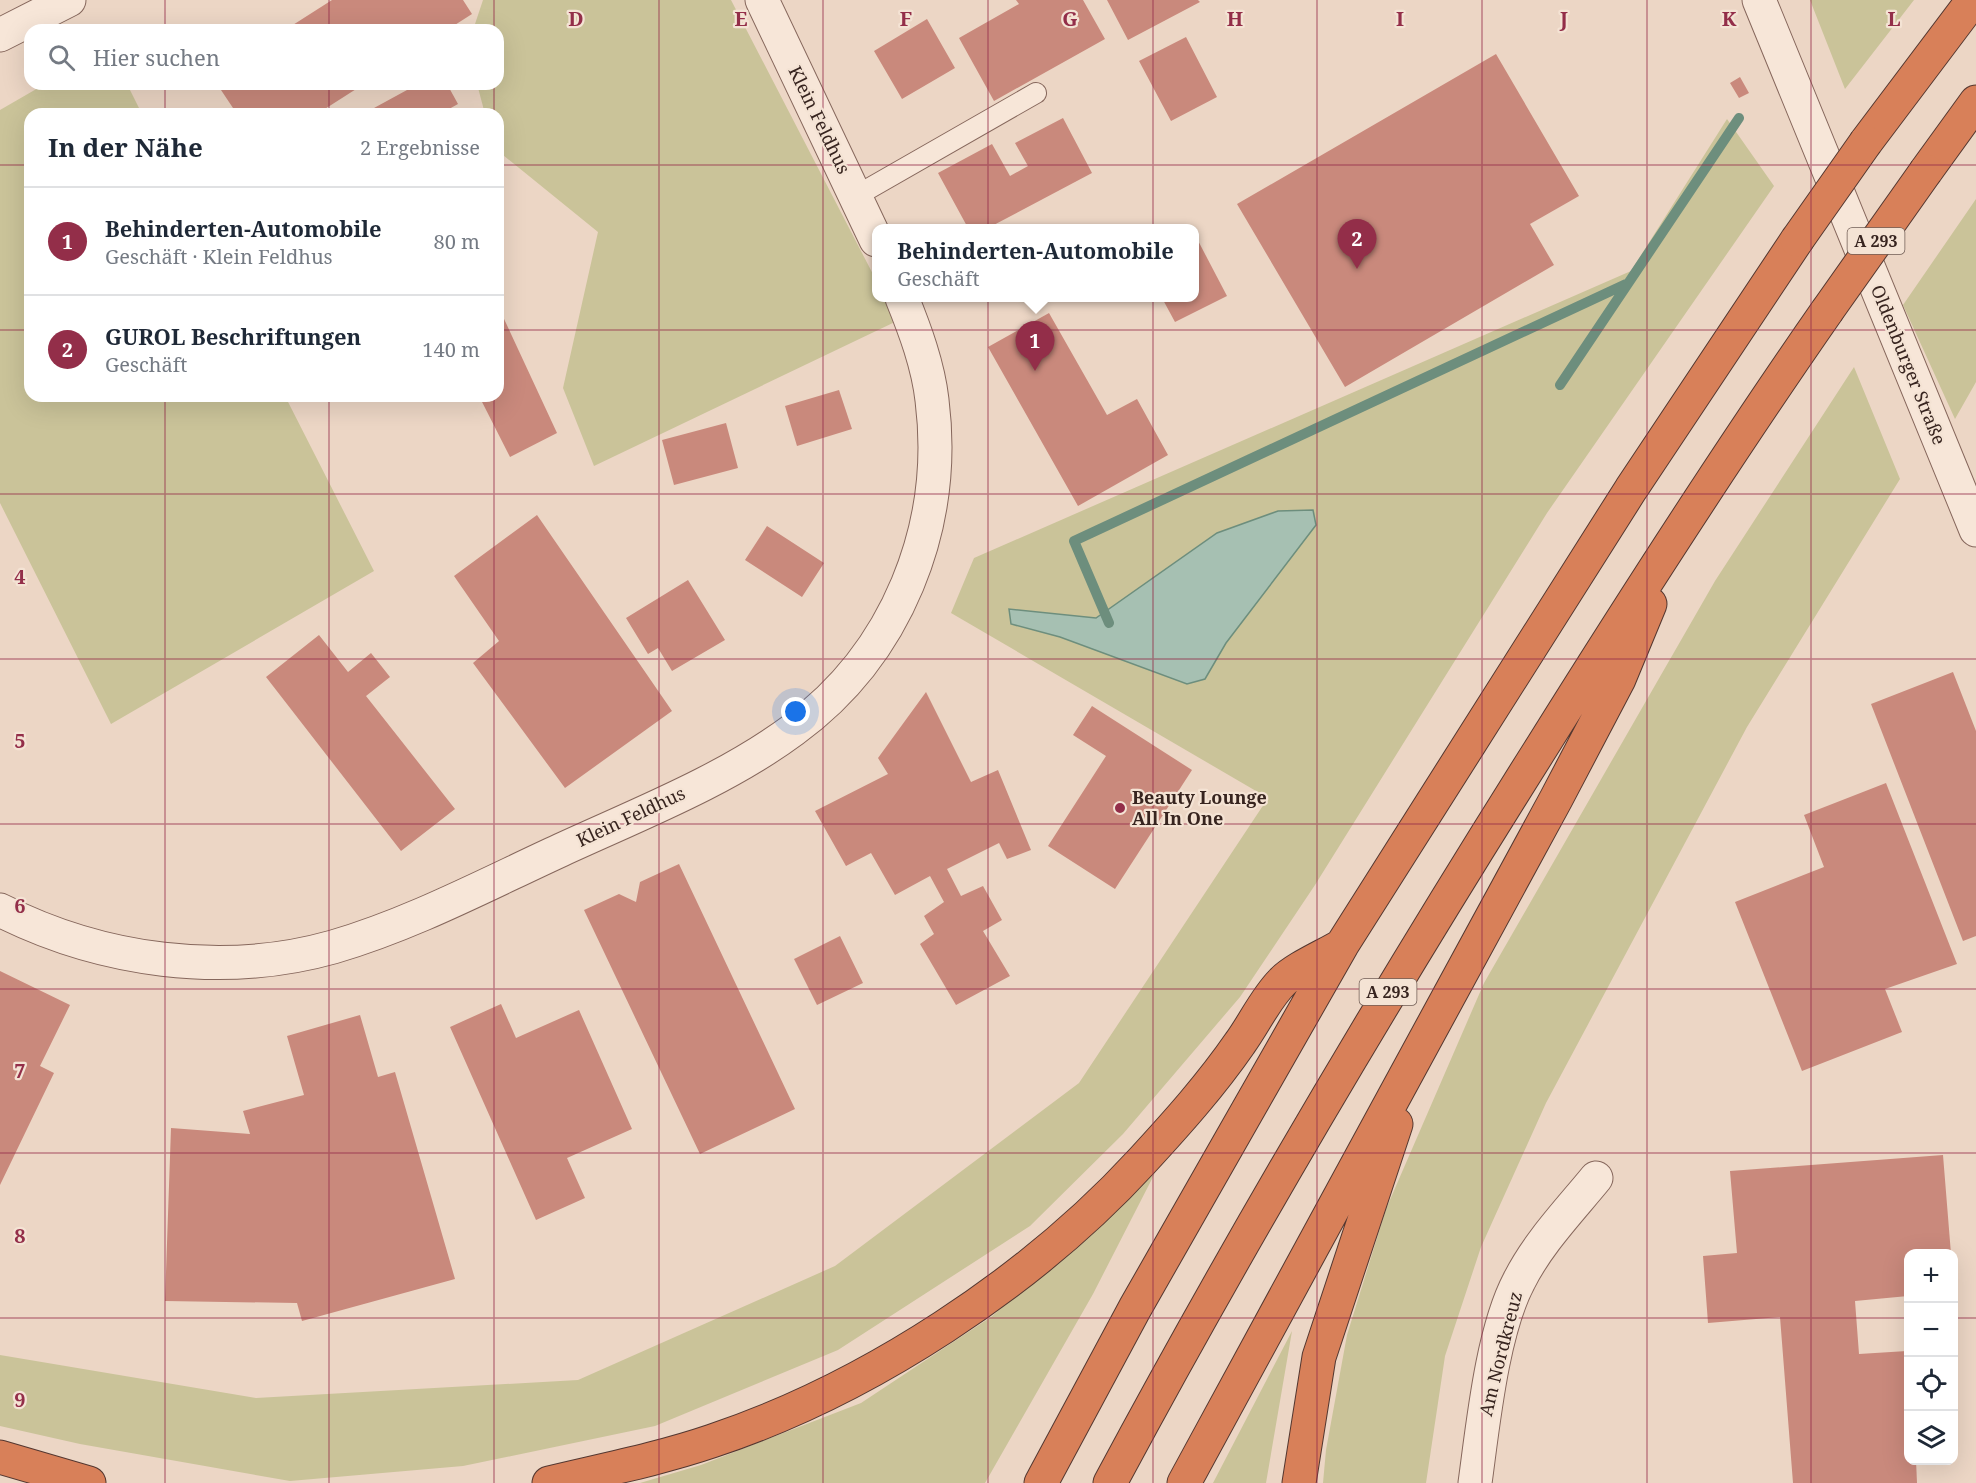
<!DOCTYPE html>
<html lang="de">
<meta charset="utf-8">
<style>
body{margin:0;font-family:"Noto Serif",serif;background:#f2f2f3;color:#1f2937}
.controls{position:absolute;right:18px;bottom:18px;display:grid;overflow:hidden;border-radius:12px;box-shadow:0 6px 24px #0002}
.controls button{width:54px;height:54px;display:grid;place-items:center;padding:0;border:0;border-bottom:2px solid #e0e1e3;background:#fff;color:#1f2937;font:30px sans-serif}
.you{position:absolute;left:796px;top:712px;width:21px;height:21px;margin:-15px;border:4px solid #fff;border-radius:50%;background:#1a73e8;box-shadow:0 0 0 9px #1a73e833}
.badge{display:grid;place-items:center;width:39px;height:39px;border-radius:50%;background:#932e49;color:#fff;font-size:20px;font-weight:700}
.pin{position:absolute;translate:-50% -50px;filter:drop-shadow(0 2px 3px #0008)}
.pin::after{content:'';position:absolute;top:32px;width:21px;height:18px;background:inherit;clip-path:polygon(0 0,100% 0,50% 100%)}
.popup{position:absolute;left:872px;top:224px;width:327px;height:78px;box-sizing:border-box;display:grid;place-content:center;border-radius:12px;background:#fff;filter:drop-shadow(0 2px 4px #0005);font-size:20px;white-space:nowrap;color:#747a83}
.popup b{font-size:22px;color:#1f2937}
.popup::after{content:'';position:absolute;left:50%;top:100%;margin-left:-12px;border:12px solid transparent;border-top-color:#fff}
.list{margin:0;padding:0;list-style:none}
h2{display:flex;justify-content:space-between;align-items:center;height:78px;margin:0;padding:0 24px;font-size:26px}
h2 small{font-size:20px;font-weight:400;color:#747a83}
.list li{display:grid;grid-template-columns:39px 1fr auto;gap:18px;align-items:center;box-sizing:border-box;height:108px;padding:0 24px;border-top:2px solid #e0e1e3}
.list b{display:block;font-size:22px;white-space:nowrap}
.list p{margin:0;font-size:20px;white-space:nowrap;color:#747a83}
.list em{font-size:20px;font-style:normal;color:#747a83}
.icon{flex:none;width:33px;height:33px;fill:none;stroke:currentColor;stroke-width:2;stroke-linecap:round;stroke-linejoin:round}
.map{position:relative;flex:none;width:1976px;height:1483px;overflow:hidden}
.search{position:absolute;background:#fff;box-shadow:0 6px 24px #0002;left:24px;top:24px;width:480px;height:66px;display:flex;align-items:center;gap:15px;box-sizing:border-box;padding:0 21px;border-radius:18px;color:#747a83;font-size:22px}
.panel{position:absolute;background:#fff;box-shadow:0 6px 24px #0002;left:24px;top:108px;width:480px;height:294px;border-radius:18px}
.map>svg:first-child{display:block}
.green{fill:#cac399;fill-rule:evenodd}
.water{fill:#a6c0b2;stroke:#6d8e7d;stroke-width:1.5}
.lines{fill:none;stroke-linecap:round;stroke-linejoin:round}
.stream{stroke:#6d8e7d;stroke-width:10}
.building{fill:#c9897c}
.service-casing{stroke:#86675c;stroke-width:22}
.minor-casing{stroke:#86675c;stroke-width:35}
.tertiary-casing{stroke:#86675c;stroke-width:35}
.motorway-casing{stroke:#543730;stroke-width:35}
.service{stroke:#f7e6d8;stroke-width:20}
.minor{stroke:#f7e6d8;stroke-width:33}
.tertiary{stroke:#f7e6d8;stroke-width:33}
.motorway{stroke:#d88059;stroke-width:33}
.motorway-bridge-casing{stroke:#543730;stroke-width:35;stroke-linecap:butt}
.motorway-bridge{stroke:#d88059;stroke-width:33}
.grid{fill:none;stroke:#932e49;stroke-width:1.5;stroke-opacity:0.55}
.poi-dot{fill:#932e49;stroke:#f4e3d4;stroke-width:2}
.labels{text-anchor:middle;stroke-width:4.5;stroke-linejoin:round;paint-order:stroke}
.shield{fill:#f4e3d4;stroke:#705d55;stroke-width:1.5}
.shield-label{font-size:16px;font-weight:bold;fill:#37241f}
.street-label{font-size:18px;fill:#37241f;stroke:#f4e3d4}
.poi-label{font-size:18px;font-weight:bold;fill:#37241f;stroke:#f4e3d4;text-anchor:start}
.grid-label{font-size:20px;text-anchor:middle;font-weight:bold;fill:#932e49;stroke:#f4e3d4;stroke-width:4.5;stroke-linejoin:round;paint-order:stroke}
</style>
<div class="map">
<svg width="1976" height="1483" viewBox="0 0 1976 1483">
<rect width="100%" height="100%" fill="#ecd6c5"/>
<path class="green" d="M483,0H731L876,280V298H885L897,321L594,466L563,388L598,232L498,151V114H485L477,84H498V30H473Z
M1810,0H1914L1845,89Z
M45,84H127L142,114H30V396H285L374,571L111,724L0,503V110Z
M1727,119L1774,186L1547,513L1315,885L1240,997L1123,1134L1030,1226L838,1350L655,1426L463,1466L290,1481L80,1444L0,1426V1355L256,1398L578,1380L835,1266L1079,1083L1268,798L951,613L974,558L1631,271ZM1217,533L1226,643L1205,679L1187,684L1060,637L1011,624L1010,609L1096,618Z
M1976,199V382L1955,419L1903,305Z
M1854,367L1900,479L1747,727L1546,1103L1481,1247L1445,1356L1426,1483H1323L1326,1450L1347,1335L1386,1209L1484,983L1715,581Z
M1155,1173L1093,1294L985,1483H640L701,1465L861,1403L991,1317Z
M1292,1331L1266,1483H1213Z"/>
<path class="water" d="M1313,510L1316,525L1226,643L1205,679L1187,684L1060,637L1011,624L1009,609L1096,618L1217,533L1278,511Z"/>
<g class="lines">
<path class="stream" d="M1560,385L1739,118
M1109,623L1074,541L1626,284"/>
</g>
<path class="building" d="M332,0H463L472,14L447,30H285Z
M1016,0H1083L1105,39L994,101L959,38L1019,4Z
M1107,0H1198L1200,2L1128,40Z
M927,19L955,68L902,99L874,51Z
M1186,37L1217,97L1171,121L1139,61Z
M1496,54L1579,196L1530,224L1554,265L1345,387L1237,204Z
M1740,77L1749,93L1739,98L1730,83Z
M217,84H364L317,114H237Z
M418,84H447L458,104L440,114H363Z
M1063,118L1092,173L988,228H968L938,173L992,144L1010,176L1028,166L1015,143Z
M1194,233L1227,296L1175,322L1162,298H1194Z
M498,306L557,433L510,457L479,396H498Z
M1049,313L1107,415L1137,399L1168,455L1078,506L988,347Z
M839,390L852,429L797,446L785,406Z
M726,423L738,468L674,485L662,440Z
M537,515L672,711L565,788L473,663L499,641L454,576Z
M767,526L824,563L802,597L745,560Z
M688,580L725,640L672,671L658,648L648,654L626,618Z
M319,635L348,672L371,653L390,677L366,696L455,809L401,851L266,677Z
M1953,672L1976,731V936L1963,941L1871,704Z
M926,692L971,782L998,770L1031,850L1007,859L999,843L947,869L961,896L983,886L1002,920L983,931L1010,976L956,1005L920,944L934,934L924,916L944,902L930,876L895,895L871,853L846,866L815,811L888,774L878,758Z
M1092,706L1192,770L1115,889L1048,846L1106,756L1073,735Z
M1886,783L1957,964L1885,989L1902,1032L1802,1071L1735,902L1824,867L1804,815Z
M679,864L795,1109L700,1154L584,910L619,894L636,902L640,882Z
M840,936L863,983L817,1005L794,959Z
M0,971L70,1005L40,1066L54,1073L0,1185Z
M501,1004L516,1038L579,1010L632,1129L567,1158L585,1198L536,1220L450,1027Z
M360,1015L378,1077L395,1072L455,1279L302,1321L297,1303L165,1301L171,1128L250,1134L243,1111L304,1095L287,1036Z
M1943,1155L1951,1254H1908V1296L1855,1301L1859,1354L1907,1351L1908,1460H1916L1917,1483H1793L1780,1317L1708,1323L1703,1256L1737,1253L1730,1171Z"/>
<g class="lines">
<g class="service-casing">
<path id="service" d="M856,196L1036,93"/>
</g>
<g class="minor-casing">
<path id="minor" d="M762,0L876,240
M0,35L69,0
M0,910C101,961 223,978 333,947C412,924 487,884 561,850C639,814 724,781 793,730C897,654 948,527 932,400C928,365 915,330 902,298
M1475,1483C1483,1425 1492,1332 1519,1281C1538,1243 1569,1211 1596,1178"/>
</g>
<g class="tertiary-casing">
<path id="tertiary" d="M1759,0L1976,530"/>
</g>
<g class="motorway-casing">
<path id="motorway" d="M1866,142L1973,0
M1926,171L1976,102
M0,1457L89,1483
M549,1483C603,1470 659,1459 712,1441C868,1389 1031,1282 1142,1161C1177,1123 1211,1085 1240,1043C1254,1024 1265,999 1282,982C1294,969 1324,956 1341,946
M1041,1483L1135,1308L1342,945L1631,489L1797,240
M1110,1483C1245,1231 1391,986 1543,745C1635,598 1728,453 1827,311
M1184,1483L1556,799L1619,679L1650,604
M1299,1483L1319,1357L1396,1124"/>
</g>
<use href="#service" class="service"/>
<use href="#minor" class="minor"/>
<use href="#tertiary" class="tertiary"/>
<use href="#motorway" class="motorway"/>
<g class="motorway-bridge-casing">
<path id="motorway-bridge" d="M1797,240L1866,142
M1827,311L1926,171"/>
</g>
<use href="#motorway-bridge" class="motorway-bridge"/>
</g>
<path class="grid" d="M165,0V30M329,0V30M494,0V30M659,0V1483M823,0V1483M988,0V1483M1153,0V1483M1317,0V1483M1482,0V1483M1647,0V1483M1811,0V1483M165,84V114M329,84V114M494,84V114M0,165H30M498,165H1976M0,330H30M498,330H1976M165,396V1483M329,396V1483M494,396V1483M0,494H1976M0,659H1976M0,824H1976M0,989H1976M0,1153H1976M0,1318H1908M1954,1318H1976"/>
<circle class="poi-dot" cx="1120" cy="808" r="6"/>
<g class="labels">
<g class="shield">
<rect x="1847.5" y="228" width="57" height="26" rx="4.5"/>
<rect x="1359.5" y="979" width="57" height="26" rx="4.5"/>
</g>
<g class="shield-label">
<text x="1876" y="247">A 293</text>
<text x="1388" y="998">A 293</text>
</g>
<g class="street-label">
<text transform="translate(819 120) rotate(64)" y="6">Klein Feldhus</text>
<text transform="translate(1908 365) rotate(68)" y="6">Oldenburger Straße</text>
<text transform="translate(631 817) rotate(-25)" y="6">Klein Feldhus</text>
<text transform="translate(1501 1354) rotate(-76)" y="6">Am Nordkreuz</text>
</g>
<g class="poi-label">
<text x="1132" y="804">Beauty Lounge<tspan x="1132" dy="21">All In One</tspan></text>
</g>
</g>
<g class="grid-label">
<text x="576" y="26">D</text>
<text x="741" y="26">E</text>
<text x="906" y="26">F</text>
<text x="1070" y="26">G</text>
<text x="1235" y="26">H</text>
<text x="1400" y="26">I</text>
<text x="1564" y="26">J</text>
<text x="1729" y="26">K</text>
<text x="1894" y="26">L</text>
<text x="20" y="584">4</text>
<text x="20" y="748">5</text>
<text x="20" y="913">6</text>
<text x="20" y="1078">7</text>
<text x="20" y="1243">8</text>
<text x="20" y="1407">9</text>
</g>
</svg>
<div class="controls">
<button>+</button>
<button>−</button>
<button><svg class="icon" aria-label="locate" viewBox="0 0 24 24"><circle cx="12" cy="12" r="6"/><path d="M12 2v4M12 18v4M2 12h4M18 12h4"/></svg></button>
<button><svg class="icon" aria-label="layers" viewBox="0 0 24 24"><path d="M12 4l9 5-9 5-9-5zM3 14l9 5 9-5"/></svg></button>
</div>
<div class="you"></div>
<div class="pin badge" style="left:1035px;top:371px">1</div>
<div class="popup"><b>Behinderten-Automobile</b>Geschäft</div>
<div class="pin badge" style="left:1357px;top:269px">2</div>
<div class="search"><svg class="icon" aria-label="search" viewBox="0 0 24 24"><circle cx="10" cy="10" r="6"/><path d="M15 15l6 6"/></svg>Hier suchen</div>
<section class="panel">
<h2>In der Nähe<small>2 Ergebnisse</small></h2>
<ul class="list">
<li><span class="badge">1</span><div><b>Behinderten-Automobile</b><p>Geschäft · Klein Feldhus</p></div><em>80 m</em></li>
<li><span class="badge">2</span><div><b>GUROL Beschriftungen</b><p>Geschäft</p></div><em>140 m</em></li>
</ul>
</section>
</div>
